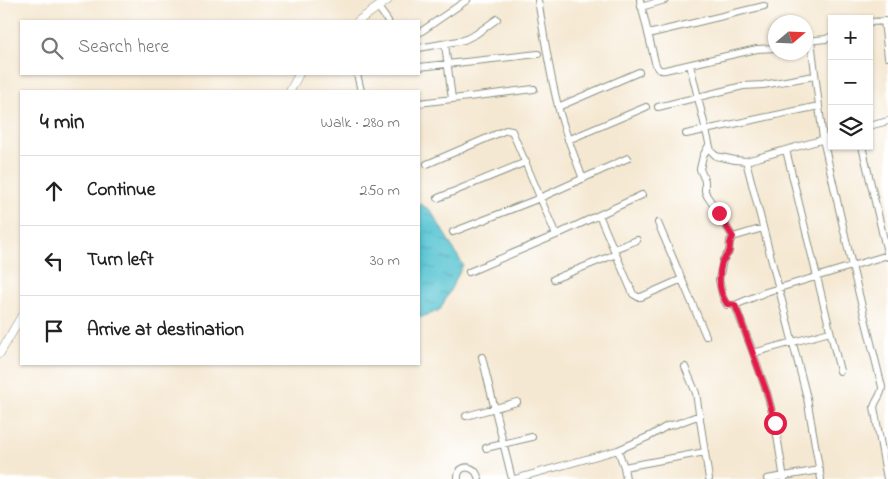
<!DOCTYPE html>
<meta charset="utf-8">
<style>
body{margin:0;font-family:"Indie Flower",sans-serif;background:#f2f2f2;color:#222}
.controls{position:absolute;right:15px;top:15px;display:grid;overflow:hidden;border-radius:0px;box-shadow:0 1px 4px #0004}
.controls button{width:45px;height:45px;display:grid;place-items:center;padding:0;border:0;border-bottom:1px solid #e0e0e0;background:#fff;color:#222;font:25px sans-serif}
.compass{position:absolute;left:768px;top:15px;width:45px;height:45px;border-radius:50%;background:#fff;box-shadow:0 1px 4px #0004;rotate:71deg}
.stop{position:absolute;width:15px;height:15px;margin:-11px;border:4px solid #e11d48;border-radius:50%;background:#fff}
.stop.end{background:#e11d48;border-color:#fff;box-shadow:0 1px 5px #0008}
.list{margin:0;padding:0;list-style:none}
h2{display:flex;justify-content:space-between;align-items:center;height:65px;margin:0;padding:0 20px;font-size:21px}
h2 small{font-size:16px;font-weight:400;color:#767676}
.list li{display:grid;grid-template-columns:32px 1fr auto;gap:15px;align-items:center;box-sizing:border-box;height:70px;padding:0 20px;border-top:1px solid #e0e0e0}
.list b{display:block;font-size:19px;white-space:nowrap}
.list em{font-size:16px;font-style:normal;color:#767676}
.icon{flex:none;width:28px;height:28px;fill:none;stroke:currentColor;stroke-width:2;stroke-linecap:round;stroke-linejoin:round}
.map{position:relative;flex:none;width:888px;height:479px;overflow:hidden}
.search{position:absolute;background:#fff;box-shadow:0 1px 4px #0004;left:20px;top:20px;width:400px;height:55px;display:flex;align-items:center;gap:12px;box-sizing:border-box;padding:0 18px;border-radius:0px;color:#767676;font-size:19px}
.panel{position:absolute;background:#fff;box-shadow:0 1px 4px #0004;left:20px;top:90px;width:400px;height:275px;border-radius:0px}
.map>svg:first-child{display:block}
.water{fill:url(#water-ripples);stroke:#3c8184}
.lines{fill:none;stroke-linecap:round;stroke-linejoin:round}
.minor-casing{stroke:#8a9283;stroke-width:8}
.tertiary-casing{stroke:#8a9283;stroke-width:9}
.minor{stroke:#fff;stroke-width:6}
.tertiary{stroke:#fff;stroke-width:8}
.route{stroke:#e11d48;stroke-width:6}
</style>
<div class="map">
<svg width="888" height="479" viewBox="0 0 888 479">
<defs>
<pattern id="water-ripples" width="26" height="14" patternUnits="userSpaceOnUse" patternTransform="scale(1.25)"><rect width="26" height="14" fill="#59c5d3"/><path d="M2 4q2-2 4 0t4 0M15 11q2-2 4 0t4 0" fill="none" stroke="#49a1ac"/></pattern>
</defs>
<rect width="100%" height="100%" fill="#fff"/>
<filter id="ink" filterUnits="userSpaceOnUse"><feTurbulence type="fractalNoise" baseFrequency=".02" numOctaves="2"/><feDisplacementMap in="SourceGraphic" scale="10" xChannelSelector="R" yChannelSelector="G"/><feConvolveMatrix kernelMatrix="1 2 1 2 8 2 1 2 1" color-interpolation-filters="sRGB"/></filter>
<filter id="wash" filterUnits="userSpaceOnUse"><feTurbulence type="fractalNoise" baseFrequency=".0096" numOctaves="4" result="noise"/><feDisplacementMap in="SourceGraphic" scale="20" xChannelSelector="R" yChannelSelector="G"/><feGaussianBlur stdDeviation="1.12" result="paint"/><feColorMatrix in="noise" values="0 0 0 0 0 0 0 0 0 0 0 0 0 0 0 0 0 1.4 0 .05"/><feComposite in="paint" operator="in"/></filter>
<g filter="url(#wash)">
<rect width="100%" height="100%" fill="#f5e8d2"/>
<path class="water" d="M419,203L431,211L463,265L440,310L419,318Z"/>
</g>
<g filter="url(#ink)">
<g class="lines">
<g class="minor-casing">
<path id="minor" d="M538,0C544,35 549,71 558,106C564,131 574,155 583,179
M640,0L655,62C657,68 658,71 665,70L757,49L776,48
M378,7L388,21
M641,7L665,0
M884,21L888,57
M869,22L888,21
M419,33L467,0
M648,34L764,6
M811,40L823,139L852,266L882,387C882,395 876,399 874,407L887,479
M806,41L826,39L832,36
M445,44L452,99
M419,48L464,40L476,34L497,19
M690,65L711,151L716,156L735,160L746,161L832,137
M419,67L538,54
M357,74L361,91
M419,103L534,89
M558,107L639,72
M658,107L743,86L763,85L814,76
M869,126L888,121
M686,134L819,106
M568,140L646,107
M709,145L703,156L700,169L705,181V191L707,196L719,213L728,229L733,237
M862,146L888,257
M786,150L840,371
M746,161L807,398L821,479
M427,164L506,130L512,131L556,235
M438,198L526,162
M599,215L633,294L638,297H641L682,279
M658,223L706,336
M453,232L540,198L628,158
M614,249L637,240
M469,272L556,235L642,195
M554,279L616,254
M735,305H727L723,298L719,280L723,260L729,252L730,241L733,237L763,228
M753,353L830,332
M482,357L512,479
M685,367L696,393L709,479
M466,416L517,402
M486,448L532,437
M618,450L624,467L626,479
M624,467L705,452
M458,479C457,468 467,464 475,471C477,473 478,477 479,479
M515,479L618,450L650,436L667,426L676,424L700,415
M767,479L820,470
M784,479L775,423L767,393L753,353L735,305L766,292L888,255"/>
</g>
<g class="tertiary-casing">
<path id="tertiary" d="M358,21L388,0
M290,91L299,74
M0,353L21,317"/>
</g>
<use href="#minor" class="minor"/>
<use href="#tertiary" class="tertiary"/>
</g>
</g>
<g class="lines" filter="url(#ink)">
<path class="route" d="M719,213L728,229L733,237C728,243 731,245 729,252C728,255 724,258 722,262C718,277 718,291 727,304L735,305L739,315L767,393L775,423"/>
</g>
</svg>
<div class="controls">
<button>+</button>
<button>−</button>
<button><svg class="icon" aria-label="layers" viewBox="0 0 24 24"><path d="M12 4l9 5-9 5-9-5zM3 14l9 5 9-5"/></svg></button>
</div>
<svg class="compass" viewBox="-18 -18 36 36"><path d="M0-13l5 13h-10z" fill="#e53935"/><path d="M0 13l5-13h-10z" fill="#767676"/></svg>
<div class="stop" style="left:775px;top:423px"></div>
<div class="stop end" style="left:719px;top:213px"></div>
<div class="search"><svg class="icon" aria-label="search" viewBox="0 0 24 24"><circle cx="10" cy="10" r="6"/><path d="M15 15l6 6"/></svg>Search here</div>
<section class="panel">
<h2>4 min<small>Walk · 280 m</small></h2>
<ul class="list">
<li><svg class="icon" aria-label="ahead" viewBox="0 0 24 24"><path d="M12 20V5M6 11l6-6 6 6"/></svg><div><b>Continue</b></div><em>250 m</em></li>
<li><svg class="icon" aria-label="left" viewBox="0 0 24 24"><path d="M17 20v-9H6M10 6l-5 5 5 5"/></svg><div><b>Turn left</b></div><em>30 m</em></li>
<li><svg class="icon" aria-label="arrive" viewBox="0 0 24 24"><path d="M6 21V4h12l-3 4 3 4H6"/></svg><div><b>Arrive at destination</b></div></li>
</ul>
</section>
</div>
